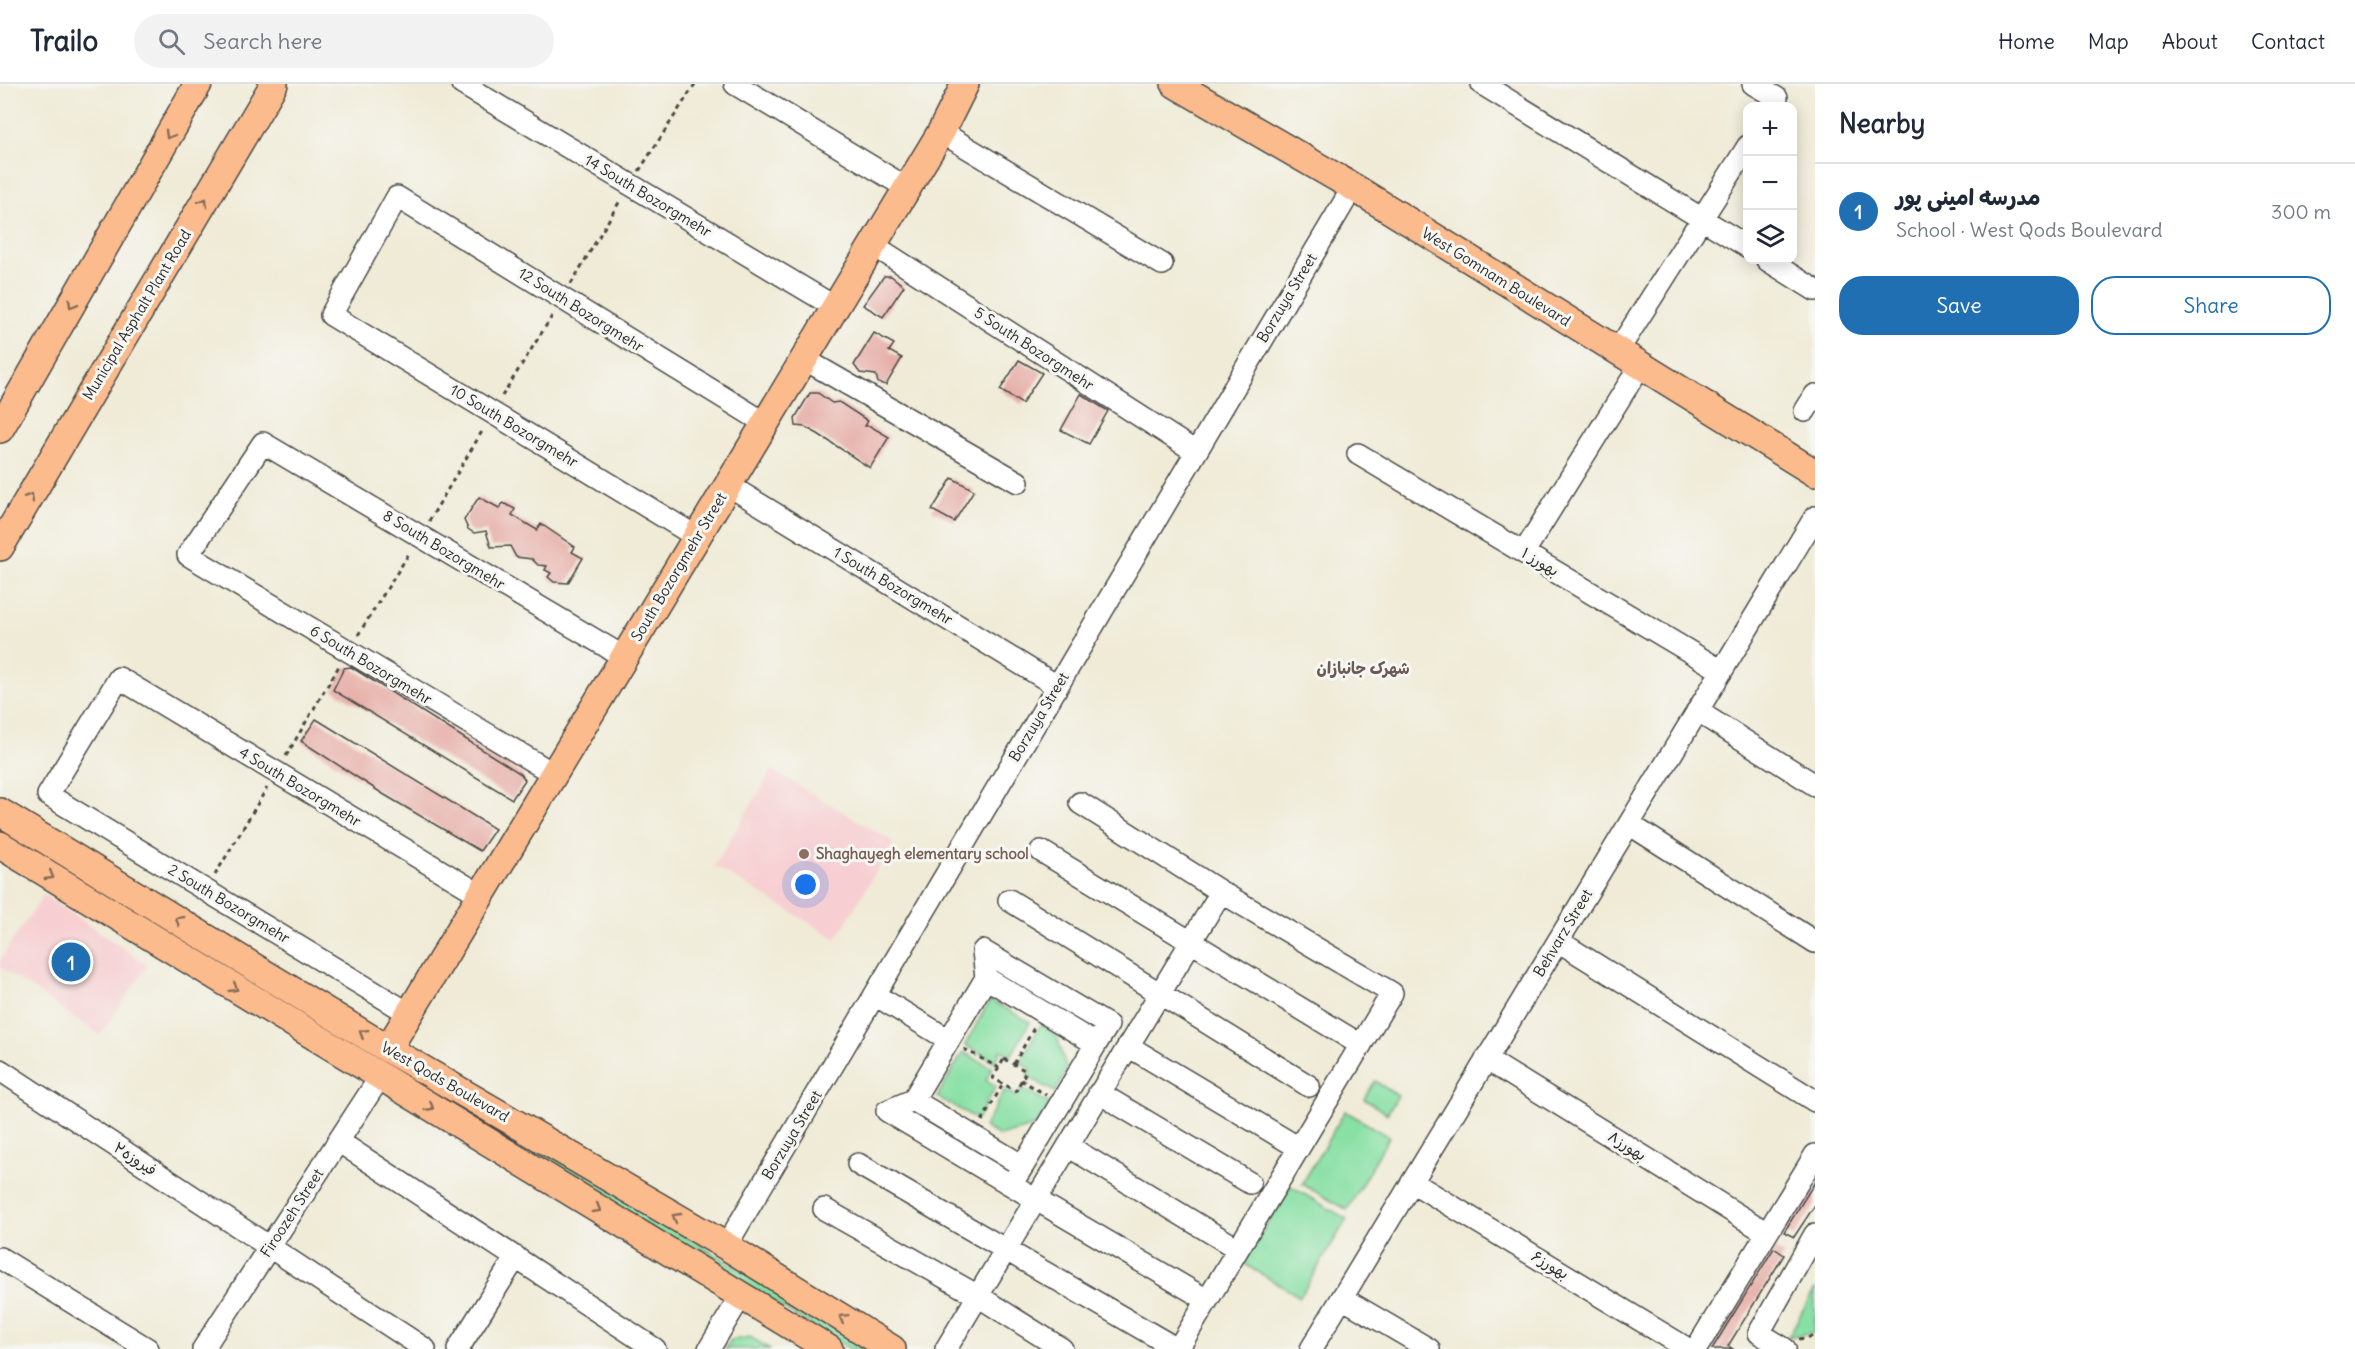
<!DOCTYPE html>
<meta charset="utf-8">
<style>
body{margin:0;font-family:Delius,"Playpen Sans Arabic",sans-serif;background:#f2f2f3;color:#1f2937}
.controls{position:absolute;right:18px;top:18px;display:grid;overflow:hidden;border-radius:12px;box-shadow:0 3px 15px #0003}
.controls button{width:54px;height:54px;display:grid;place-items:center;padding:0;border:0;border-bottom:2px solid #e0e1e3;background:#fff;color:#1f2937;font:30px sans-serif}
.you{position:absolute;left:806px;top:801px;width:21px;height:21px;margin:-15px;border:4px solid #fff;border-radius:50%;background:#1a73e8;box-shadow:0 0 0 9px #1a73e833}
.badge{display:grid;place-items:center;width:39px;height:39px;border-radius:50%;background:#1f6fb2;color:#fff;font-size:20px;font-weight:700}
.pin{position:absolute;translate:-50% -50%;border:3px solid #fff;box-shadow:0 2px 6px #0006}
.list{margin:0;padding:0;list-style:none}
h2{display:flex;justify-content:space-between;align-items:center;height:78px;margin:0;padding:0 24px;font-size:26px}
h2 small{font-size:20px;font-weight:400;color:#747a83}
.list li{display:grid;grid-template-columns:39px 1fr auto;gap:18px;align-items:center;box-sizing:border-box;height:96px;padding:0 24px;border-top:2px solid #e0e1e3}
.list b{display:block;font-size:22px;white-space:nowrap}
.list p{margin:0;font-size:20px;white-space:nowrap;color:#747a83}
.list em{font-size:20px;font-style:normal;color:#747a83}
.actions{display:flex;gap:12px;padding:18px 24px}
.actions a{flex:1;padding:14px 0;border:2px solid #1f6fb2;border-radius:24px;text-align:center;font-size:21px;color:#1f6fb2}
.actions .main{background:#1f6fb2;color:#fff}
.icon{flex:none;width:33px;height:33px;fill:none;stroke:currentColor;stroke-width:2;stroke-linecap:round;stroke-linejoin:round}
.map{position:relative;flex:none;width:1815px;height:1265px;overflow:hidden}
header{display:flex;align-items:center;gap:36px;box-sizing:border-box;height:84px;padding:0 30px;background:#fff;border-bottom:2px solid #e0e1e3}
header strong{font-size:28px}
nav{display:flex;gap:33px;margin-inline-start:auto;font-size:21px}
.search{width:420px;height:54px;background:#f2f2f3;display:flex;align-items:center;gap:15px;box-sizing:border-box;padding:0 21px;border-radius:33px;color:#747a83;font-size:22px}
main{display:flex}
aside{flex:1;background:#fff}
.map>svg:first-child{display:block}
.built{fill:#f7cfd2}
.green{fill:#88e0a4;stroke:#5a8668;stroke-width:1.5}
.building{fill:#e7aea7}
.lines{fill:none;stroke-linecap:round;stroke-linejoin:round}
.minor-casing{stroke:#494845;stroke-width:24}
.major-casing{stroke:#494845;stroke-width:30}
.path{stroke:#494845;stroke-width:3;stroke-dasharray:4.5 4.5;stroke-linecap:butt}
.minor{stroke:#fff;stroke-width:21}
.major{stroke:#fbbb8d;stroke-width:27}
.oneway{stroke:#896c57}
.education-dot{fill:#8d6e63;stroke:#f6f6f2;stroke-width:2}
.labels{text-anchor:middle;stroke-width:6;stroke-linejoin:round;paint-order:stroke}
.street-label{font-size:15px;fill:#2b2b2b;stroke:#f6f6f2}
.education-label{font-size:15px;font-weight:bold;fill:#785e54;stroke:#f6f6f2;text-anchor:start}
.neighbourhood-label{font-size:16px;font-weight:bold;fill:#6d5956;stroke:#f6f6f2}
</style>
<header>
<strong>Trailo</strong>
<div class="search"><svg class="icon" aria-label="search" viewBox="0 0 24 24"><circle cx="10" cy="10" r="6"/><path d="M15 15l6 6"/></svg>Search here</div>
<nav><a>Home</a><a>Map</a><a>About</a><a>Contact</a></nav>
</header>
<main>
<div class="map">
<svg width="1815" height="1265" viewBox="0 0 1815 1265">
<rect width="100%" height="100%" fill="#f6f6f2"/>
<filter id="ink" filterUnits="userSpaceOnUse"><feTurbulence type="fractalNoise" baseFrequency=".0167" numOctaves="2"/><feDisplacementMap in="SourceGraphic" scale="12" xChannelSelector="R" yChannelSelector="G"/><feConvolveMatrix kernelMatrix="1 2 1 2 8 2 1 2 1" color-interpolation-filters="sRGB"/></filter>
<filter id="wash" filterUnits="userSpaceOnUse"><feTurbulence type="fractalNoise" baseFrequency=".008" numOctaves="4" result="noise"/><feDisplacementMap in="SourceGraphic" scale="24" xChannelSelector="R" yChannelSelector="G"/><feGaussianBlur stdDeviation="1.35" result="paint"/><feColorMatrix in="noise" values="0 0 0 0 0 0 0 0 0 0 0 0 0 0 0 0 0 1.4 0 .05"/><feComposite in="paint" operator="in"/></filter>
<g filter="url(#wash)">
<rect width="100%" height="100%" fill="#f0ebd7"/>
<path class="built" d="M772,686L894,758L836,855L714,782Z
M44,811L148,881L100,951L0,883V875Z"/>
<path class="green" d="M235,881L564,1077L869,1265H850L232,889Z
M990,916L1030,938L1011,972L1001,966L995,978L965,961Z
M1041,940L1056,949L1067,987L1055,1008L1027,992L1031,985L1020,978Z
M963,968L992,984L986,996L996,1002L977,1035L937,1013Z
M1375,997L1398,1012L1387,1030L1364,1015Z
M1022,1004L1050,1020L1038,1041L999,1052L984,1043L1005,1006L1017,1012Z
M1345,1027L1389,1053L1347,1126L1302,1100Z
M1290,1102L1347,1135L1300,1213L1243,1179Z
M1815,1205V1248L1788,1253Z
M750,1253L770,1265H725L731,1256Z"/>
<g id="blocks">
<path class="building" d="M884,192H891L904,202L883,233L863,221Z
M874,249L894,260L889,267L902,274L886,301L878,299L876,291L860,289L854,281Z
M1019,276L1042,289L1022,320L1000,306Z
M810,309H818L832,319L839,318L868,337L865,342H870L889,353L870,384L818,350L805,343L796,342L795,334Z
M1081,310L1108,327L1089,360L1061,346Z
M952,394L974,406L954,438L932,426Z
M479,413L499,424L503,419L515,425L512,431L537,446L541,440L575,463L572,468L583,474L568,499L554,498L548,493L551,489L545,486L547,482L538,481L532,475L516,473L510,462L491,463L486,447L474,449L468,445L464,436Z
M351,583L521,690L525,696L512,715L333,606L344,584Z
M316,635L495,745L480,767L383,710L301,657Z
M1815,1098V1121L1794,1153L1784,1148Z
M1774,1164L1784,1171L1728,1262L1733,1265H1712Z"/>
</g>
</g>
<g filter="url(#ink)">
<use href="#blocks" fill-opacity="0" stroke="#494845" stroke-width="1.5"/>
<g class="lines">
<g class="minor-casing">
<path id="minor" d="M462,0L835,223
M735,0L907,104
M1482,0L1748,163
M1753,0L1777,14
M941,48L1162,180
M873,161L1196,368
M1767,176L1815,206
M1617,268L1748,62
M804,275L1018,398
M1805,327L1815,311
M1358,370L1722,587
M728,401L1057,602
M697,453L331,231L397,113L765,339
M1524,468L1640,282
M1697,627L1815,701
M554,690L188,471L263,359L624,573
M1080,719L1221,808
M1629,740L1815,858
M1041,767L1361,961
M1009,816L1309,1002
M1558,857L1815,1017
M986,894L983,867L1108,941L1096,960
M875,911L949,956L913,1016L1023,1082L1096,960L986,894L949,956
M410,930L48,711L119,594L481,811
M1128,962L1299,1064
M1486,975L1767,1149
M0,986L425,1265
M1099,1009L1250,1099
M913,1016L887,1027L1011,1101
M338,1057L655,1265
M1068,1062L1238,1165
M858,1080L1177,1265
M1023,1082L1011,1101L1207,1216
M1412,1098L1688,1265
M824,1125L978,1212L1062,1265
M726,1162L1353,103
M0,1174L148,1265
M1342,1214L1429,1265
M203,1265L380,993
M458,1265L516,1173
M709,1265L741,1212
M946,1265L1221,808L1392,909L1178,1265
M1311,1265L1815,433
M1696,1265L1815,1071
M1785,1265L1759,1249L1815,1150"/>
</g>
<g class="major-casing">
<path id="major" d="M1175,0L1353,103L1815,389
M0,345L198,0
M0,463L274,0
M0,728L388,965L726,1162L892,1265
M0,761L829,1265
M388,965L941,48L965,0"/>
</g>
<path class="path" d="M639,87L695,0
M571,200L621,115
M502,312L554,229
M429,437L484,344
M358,551L410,468
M286,672L339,582
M215,791L267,704
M964,965L999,984
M1004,975L1026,987L1016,1007L993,994Z
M1014,980L1035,942
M1021,996L1046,1011
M982,1037L1003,1000
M1799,1255L1815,1252"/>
<use href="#minor" class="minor"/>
<use href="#major" class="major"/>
</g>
<defs><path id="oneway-chevron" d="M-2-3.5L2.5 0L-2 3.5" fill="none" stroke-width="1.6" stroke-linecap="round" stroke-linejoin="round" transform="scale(1.5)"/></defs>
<g class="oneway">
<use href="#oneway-chevron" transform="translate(169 51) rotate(120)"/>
<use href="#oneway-chevron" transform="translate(204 118) rotate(-59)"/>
<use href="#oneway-chevron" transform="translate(72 220) rotate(120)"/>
<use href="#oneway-chevron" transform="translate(30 413) rotate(-59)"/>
<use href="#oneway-chevron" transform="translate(50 792) rotate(31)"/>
<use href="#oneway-chevron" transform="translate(179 836) rotate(-149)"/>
<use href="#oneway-chevron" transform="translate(234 904) rotate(31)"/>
<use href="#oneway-chevron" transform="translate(363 949) rotate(-148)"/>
<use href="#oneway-chevron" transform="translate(430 1023) rotate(31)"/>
<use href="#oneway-chevron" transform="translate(597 1125) rotate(31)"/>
<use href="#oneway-chevron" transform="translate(676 1133) rotate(-150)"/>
<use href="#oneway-chevron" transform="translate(843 1234) rotate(-148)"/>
</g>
</g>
<circle class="education-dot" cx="804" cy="770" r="6"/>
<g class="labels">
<g class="street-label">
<text transform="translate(648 112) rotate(31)" y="5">14 South Bozorgmehr</text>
<text transform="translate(1496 193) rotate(32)" y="5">West Gomnam Boulevard</text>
<text transform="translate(1287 214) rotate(-59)" y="5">Borzuya Street</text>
<text transform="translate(581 226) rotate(32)" y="5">12 South Bozorgmehr</text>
<text transform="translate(137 231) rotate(-59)" y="5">Municipal Asphalt Plant Road</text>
<text transform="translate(1034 265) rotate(33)" y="5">5 South Bozorgmehr</text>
<text transform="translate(514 342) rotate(31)" y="5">10 South Bozorgmehr</text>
<text transform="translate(444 466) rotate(31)" y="5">8 South Bozorgmehr</text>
<text transform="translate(1540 478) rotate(31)" y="5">بهورز ۱</text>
<text transform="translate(679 483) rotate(-59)" y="5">South Bozorgmehr Street</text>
<text transform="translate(893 502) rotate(31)" y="5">1 South Bozorgmehr</text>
<text transform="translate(371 581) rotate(31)" y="5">6 South Bozorgmehr</text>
<text transform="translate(1039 633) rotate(-59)" y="5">Borzuya Street</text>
<text transform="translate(300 703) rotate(31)" y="5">4 South Bozorgmehr</text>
<text transform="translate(229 820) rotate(31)" y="5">2 South Bozorgmehr</text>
<text transform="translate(1563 849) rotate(-59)" y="5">Behvarz Street</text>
<text transform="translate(445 998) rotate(30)" y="5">West Qods Boulevard</text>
<text transform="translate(792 1051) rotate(-59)" y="5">Borzuya Street</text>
<text transform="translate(1627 1062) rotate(32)" y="5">بهورز۸</text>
<text transform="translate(135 1075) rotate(33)" y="5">فیروزه۲</text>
<text transform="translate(292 1129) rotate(-57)" y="5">Firoozeh Street</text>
<text transform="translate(1550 1181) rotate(31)" y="5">بهورز۶</text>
</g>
<g class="education-label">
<text x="816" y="775">Shaghayegh elementary school</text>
</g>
<g class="neighbourhood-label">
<text x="1363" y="590">شهرک جانبازان</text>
</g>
</g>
</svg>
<div class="controls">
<button>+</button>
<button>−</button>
<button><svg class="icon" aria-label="layers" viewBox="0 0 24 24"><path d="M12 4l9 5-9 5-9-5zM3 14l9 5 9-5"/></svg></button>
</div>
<div class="you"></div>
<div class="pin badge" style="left:71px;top:878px">1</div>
</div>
<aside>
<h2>Nearby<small></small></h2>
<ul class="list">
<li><span class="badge">1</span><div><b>مدرسه امینی پور</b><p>School · West Qods Boulevard</p></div><em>300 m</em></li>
</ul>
<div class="actions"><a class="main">Save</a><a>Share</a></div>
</aside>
</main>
